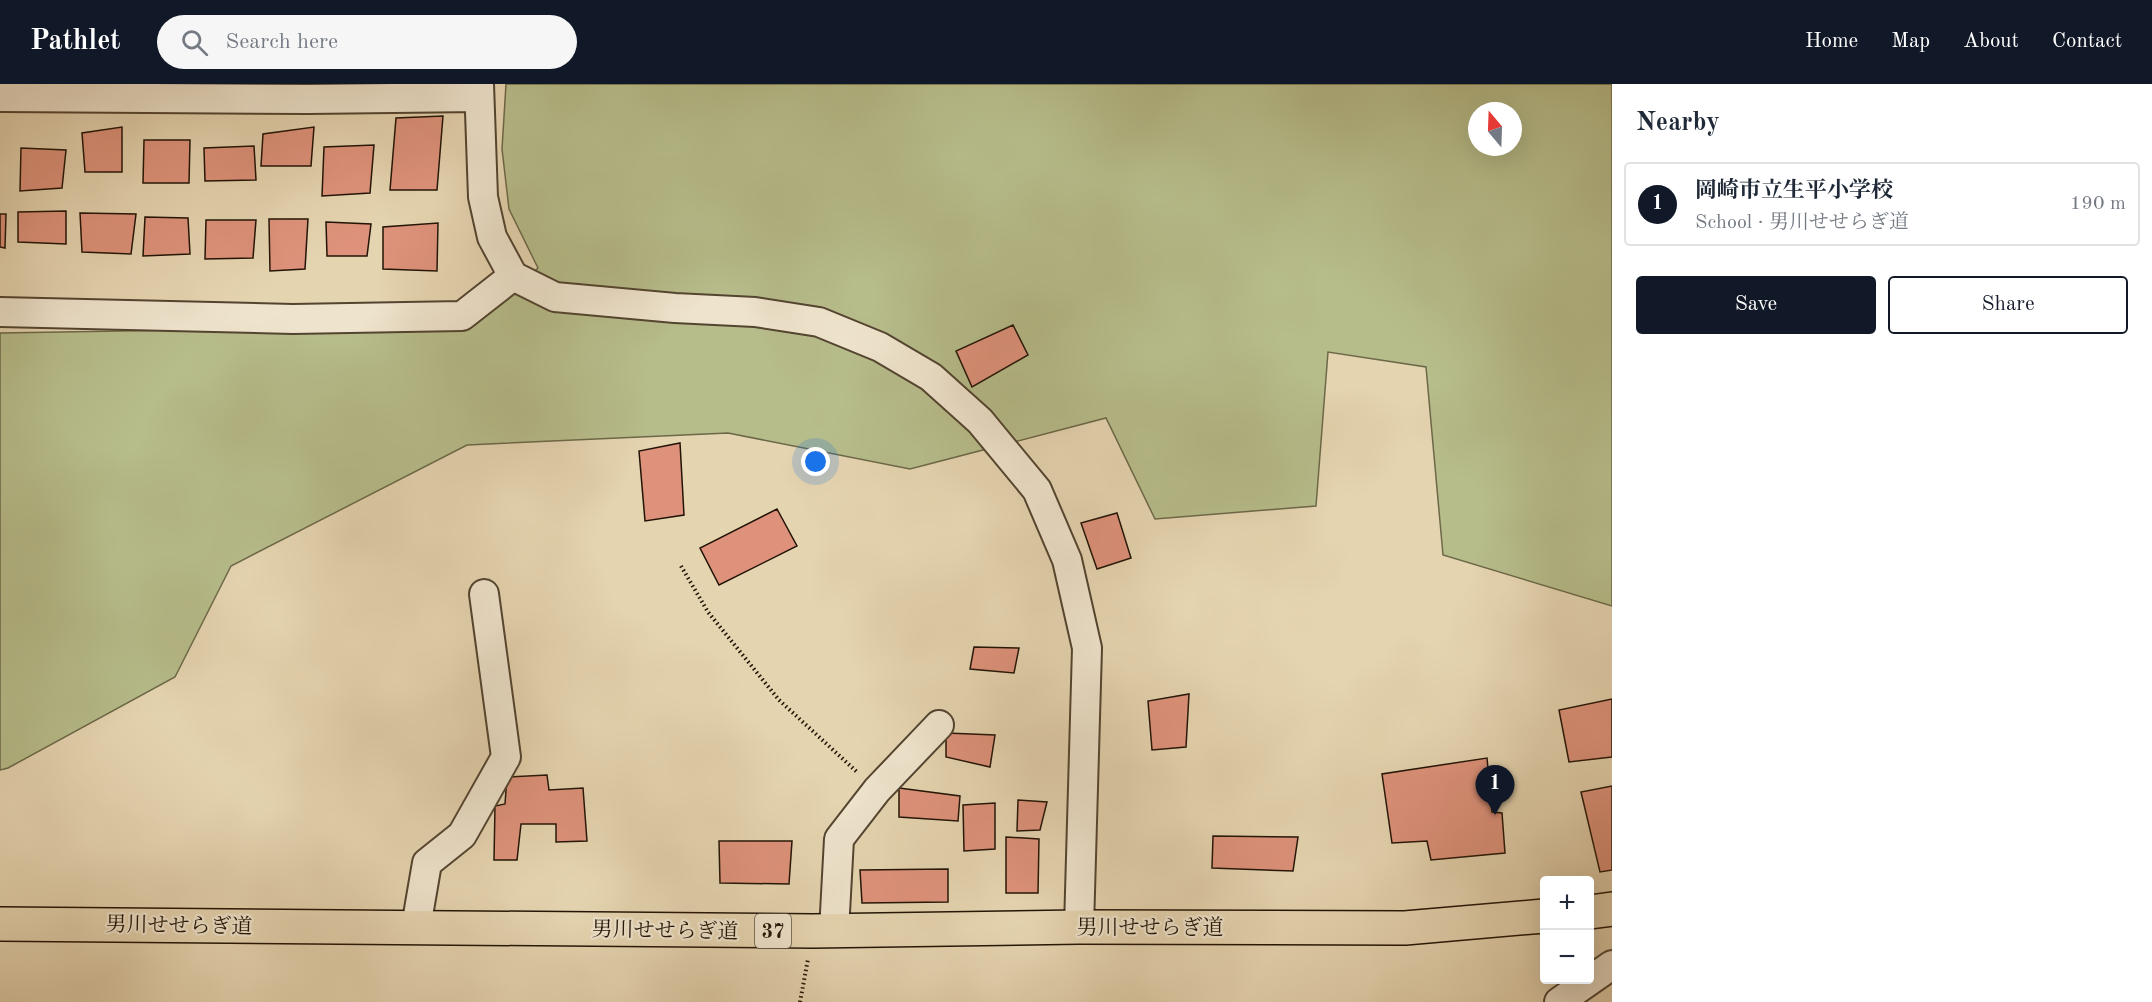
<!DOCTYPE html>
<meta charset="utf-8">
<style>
body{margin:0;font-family:"Old Standard TT","Noto Serif JP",serif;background:#f6f6f7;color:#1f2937}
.controls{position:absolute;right:18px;bottom:18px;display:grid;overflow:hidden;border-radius:6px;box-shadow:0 6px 24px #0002}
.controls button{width:54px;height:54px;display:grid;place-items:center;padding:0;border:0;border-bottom:2px solid #e0e1e3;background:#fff;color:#1f2937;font:30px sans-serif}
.compass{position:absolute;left:1468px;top:18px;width:54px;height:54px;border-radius:50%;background:#fff;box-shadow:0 6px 24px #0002;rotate:341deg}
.you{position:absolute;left:816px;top:378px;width:21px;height:21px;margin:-15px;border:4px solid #fff;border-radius:50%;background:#1a73e8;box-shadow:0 0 0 9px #1a73e833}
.badge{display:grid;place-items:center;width:39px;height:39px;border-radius:50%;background:#111827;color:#fff;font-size:20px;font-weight:700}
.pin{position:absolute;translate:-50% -50px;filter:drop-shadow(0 2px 3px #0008)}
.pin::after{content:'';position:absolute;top:32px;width:21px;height:18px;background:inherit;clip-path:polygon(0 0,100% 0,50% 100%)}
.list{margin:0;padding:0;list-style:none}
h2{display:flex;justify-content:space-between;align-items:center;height:78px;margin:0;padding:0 24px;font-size:26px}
h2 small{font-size:20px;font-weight:400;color:#747a83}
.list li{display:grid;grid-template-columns:39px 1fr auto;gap:18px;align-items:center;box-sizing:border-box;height:84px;margin:0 12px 12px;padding:0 12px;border:2px solid #e0e1e3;border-radius:6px}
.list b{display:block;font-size:22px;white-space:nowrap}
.list p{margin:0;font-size:20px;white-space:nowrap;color:#747a83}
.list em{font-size:20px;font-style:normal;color:#747a83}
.actions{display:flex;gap:12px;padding:18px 24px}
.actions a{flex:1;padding:14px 0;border:2px solid #111827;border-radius:6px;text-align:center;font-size:21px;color:#111827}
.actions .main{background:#111827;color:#fff}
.icon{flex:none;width:33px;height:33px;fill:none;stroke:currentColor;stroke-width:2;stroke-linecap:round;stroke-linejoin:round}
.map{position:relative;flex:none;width:1612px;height:918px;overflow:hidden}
header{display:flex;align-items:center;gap:36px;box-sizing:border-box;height:84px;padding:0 30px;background:#111827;color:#fff}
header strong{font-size:28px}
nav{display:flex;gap:33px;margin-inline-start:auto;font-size:21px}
.search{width:420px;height:54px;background:#f6f6f7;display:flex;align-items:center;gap:15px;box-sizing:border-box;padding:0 21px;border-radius:33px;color:#747a83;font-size:22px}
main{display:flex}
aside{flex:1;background:#fff}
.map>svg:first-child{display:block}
.green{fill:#b6bc8a;stroke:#6c6848;stroke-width:1.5;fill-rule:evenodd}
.building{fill:#de927b;stroke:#221406;stroke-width:1.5}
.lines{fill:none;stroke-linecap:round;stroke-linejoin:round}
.minor-casing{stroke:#534430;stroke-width:32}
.major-casing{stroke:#221406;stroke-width:36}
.path{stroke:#221406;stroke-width:4;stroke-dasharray:1.5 3;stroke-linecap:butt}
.minor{stroke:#eee3cc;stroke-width:28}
.major{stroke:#e5d4b0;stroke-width:33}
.labels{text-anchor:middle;stroke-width:4.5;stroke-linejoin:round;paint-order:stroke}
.shield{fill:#eee3cc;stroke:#5f5241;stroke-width:1.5}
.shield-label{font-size:20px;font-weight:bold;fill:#221406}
.street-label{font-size:21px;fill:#221406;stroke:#eee3cc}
</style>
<header>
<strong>Pathlet</strong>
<div class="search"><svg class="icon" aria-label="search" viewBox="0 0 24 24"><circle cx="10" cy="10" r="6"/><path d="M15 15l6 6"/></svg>Search here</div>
<nav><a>Home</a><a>Map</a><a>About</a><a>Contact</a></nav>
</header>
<main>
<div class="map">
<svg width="1612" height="918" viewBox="0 0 1612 918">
<rect width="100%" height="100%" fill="#e5d4b0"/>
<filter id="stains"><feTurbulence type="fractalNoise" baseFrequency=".00333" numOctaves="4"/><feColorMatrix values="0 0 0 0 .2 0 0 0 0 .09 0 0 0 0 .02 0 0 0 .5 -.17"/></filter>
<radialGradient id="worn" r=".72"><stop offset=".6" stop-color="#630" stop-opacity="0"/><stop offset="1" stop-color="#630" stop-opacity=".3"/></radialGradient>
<path class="green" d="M506,0H1612V522L1443,471L1426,283L1328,268L1316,422L1155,435L1106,334L910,385L728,349L467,361L231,482L175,593L8,684L0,686V249L470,241L538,184L509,125L502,65ZM1477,27H1513V63H1477Z"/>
<path class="building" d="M443,32L437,106H390L396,34Z
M122,43V88H85L82,49Z
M314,43L311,82H261L263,50Z
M144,56H190L189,99H143Z
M374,61L370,109L322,112L324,63Z
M254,62L256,96L205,97L204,64Z
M21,64L66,66L62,104L20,107Z
M66,127V160L18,158V128Z
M80,129L136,130L131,170L82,168Z
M0,130H6L5,164L0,163Z
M145,133L188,134L190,170L143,172Z
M269,135H308L305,185L270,187Z
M206,136H256L253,174L205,175Z
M326,138L371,140L367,172H327Z
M438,139L437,187L383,185V143Z
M1013,241L1028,271L972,303L956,267Z
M680,359L684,431L645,437L639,367Z
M777,425L797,462L719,501L700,464Z
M1117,429L1131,474L1097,485L1081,439Z
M974,563L1019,564L1014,589L970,585Z
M1189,610L1186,663L1152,666L1148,617Z
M1612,615V673L1569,678L1559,626Z
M946,649L995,651L990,683L946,673Z
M1487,674L1492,728L1502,729L1505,769L1431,776L1427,757L1392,759L1382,690Z
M547,691L549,706L583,704L587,757L556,758V740H521L517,776H494L495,722L505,720L507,693Z
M1612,702V786L1600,788L1581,708Z
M899,704L960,712L958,737L899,733Z
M1018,716L1047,718L1040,746L1017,747Z
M995,719V765L964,767L963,721Z
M1213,752L1298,753L1293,787L1212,784Z
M1006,753L1039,755L1038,809H1006Z
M719,757H792L789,800L720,799Z
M948,785V818L862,819L860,786Z"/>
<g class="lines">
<g class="minor-casing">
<path id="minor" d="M479,0L483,113L492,153L513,192L555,213L675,224L755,228L819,238L880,263L931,293L980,337L1037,406L1067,476L1087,564L1079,843
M0,13L308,15L478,13
M0,228L293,235L462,232L513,192
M416,843L427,779L462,751L506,673L484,510
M834,847L839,755L877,706L939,641
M1559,918L1612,881"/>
</g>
<g class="major-casing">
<path id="major" d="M1590,828L1612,825
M0,840L813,847L1079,843L1405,844L1544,832"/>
</g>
<path class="path" d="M681,482L708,528L779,616L857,688
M800,918L808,875"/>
<use href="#minor" class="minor"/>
<use href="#major" class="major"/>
</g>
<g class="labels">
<rect class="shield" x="755" y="830" width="36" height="34" rx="4.5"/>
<g class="shield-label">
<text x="773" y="854">37</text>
</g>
<g class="street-label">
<text transform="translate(179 841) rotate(1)" y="7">男川せせらぎ道</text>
<text x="1150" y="850">男川せせらぎ道</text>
<text transform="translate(665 846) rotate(1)" y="7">男川せせらぎ道</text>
</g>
</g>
<rect width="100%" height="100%" filter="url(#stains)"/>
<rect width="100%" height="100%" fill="url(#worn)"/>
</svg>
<div class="controls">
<button>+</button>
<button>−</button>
</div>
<svg class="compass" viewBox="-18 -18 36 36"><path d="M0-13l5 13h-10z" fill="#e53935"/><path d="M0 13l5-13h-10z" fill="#747a83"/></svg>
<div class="you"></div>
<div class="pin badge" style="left:1495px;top:731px">1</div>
</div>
<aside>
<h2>Nearby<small></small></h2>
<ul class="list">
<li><span class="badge">1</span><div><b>岡崎市立生平小学校</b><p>School · 男川せせらぎ道</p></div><em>190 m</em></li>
</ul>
<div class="actions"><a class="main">Save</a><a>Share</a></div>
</aside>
</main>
